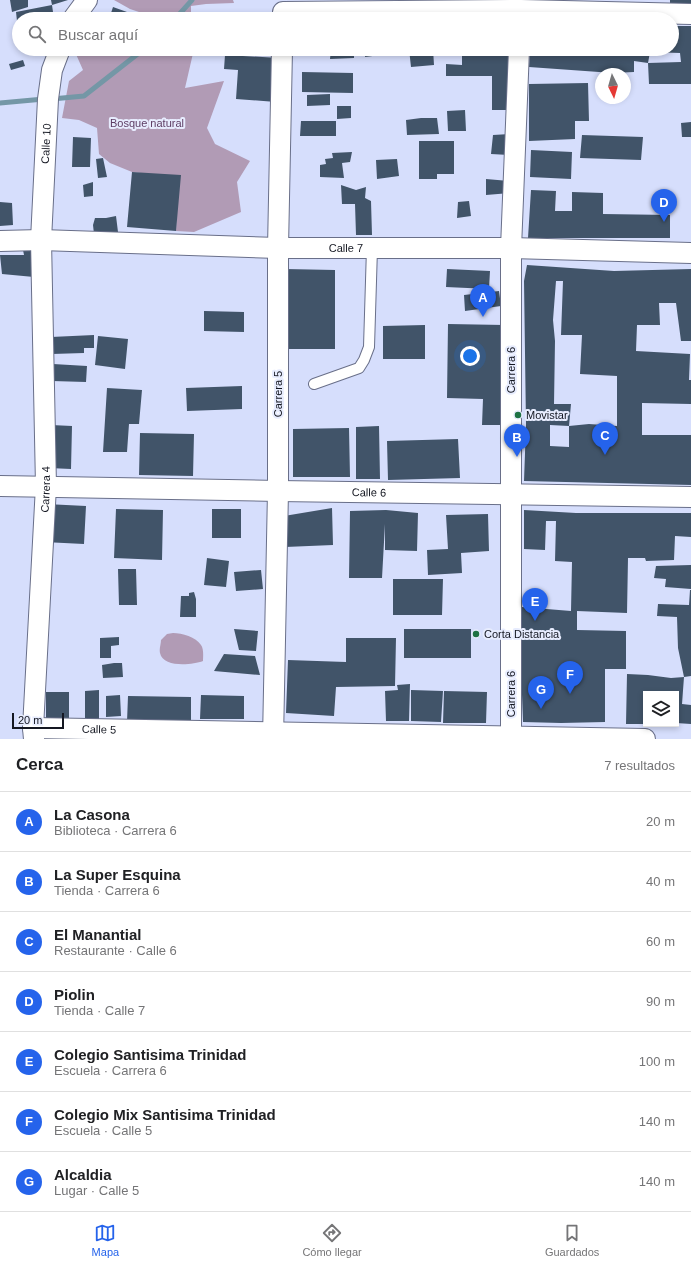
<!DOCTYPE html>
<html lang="es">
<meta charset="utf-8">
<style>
body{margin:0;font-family:Arial,sans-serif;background:#f2f2f2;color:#202124}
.controls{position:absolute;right:12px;bottom:12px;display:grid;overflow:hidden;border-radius:0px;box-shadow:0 2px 6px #0003}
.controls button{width:36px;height:36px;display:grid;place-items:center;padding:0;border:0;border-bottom:1px solid #e0e0e0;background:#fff;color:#202124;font:20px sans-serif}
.compass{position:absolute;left:595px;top:68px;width:36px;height:36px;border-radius:50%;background:#fff;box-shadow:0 2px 6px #0003;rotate:175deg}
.scale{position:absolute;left:12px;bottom:10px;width:52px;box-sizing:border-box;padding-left:4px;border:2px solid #141721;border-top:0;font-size:11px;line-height:14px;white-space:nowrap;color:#141721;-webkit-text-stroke:3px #e7ecfe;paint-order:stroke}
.you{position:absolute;left:470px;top:356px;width:14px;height:14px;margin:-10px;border:3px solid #fff;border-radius:50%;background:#1a73e8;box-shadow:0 0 0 6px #1a73e833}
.badge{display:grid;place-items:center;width:26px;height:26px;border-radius:50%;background:#2563eb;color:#fff;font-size:13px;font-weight:700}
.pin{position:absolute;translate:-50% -33px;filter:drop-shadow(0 1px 2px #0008)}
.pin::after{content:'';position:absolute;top:21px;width:14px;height:12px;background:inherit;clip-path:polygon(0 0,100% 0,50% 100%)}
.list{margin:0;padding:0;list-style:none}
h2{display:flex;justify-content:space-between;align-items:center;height:52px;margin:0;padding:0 16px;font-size:17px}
h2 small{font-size:13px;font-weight:400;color:#757577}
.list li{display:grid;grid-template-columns:26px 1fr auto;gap:12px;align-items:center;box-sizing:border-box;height:60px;padding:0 16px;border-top:1px solid #e0e0e0}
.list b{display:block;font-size:15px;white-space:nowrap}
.list p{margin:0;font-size:13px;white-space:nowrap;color:#757577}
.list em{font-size:13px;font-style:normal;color:#757577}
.icon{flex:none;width:22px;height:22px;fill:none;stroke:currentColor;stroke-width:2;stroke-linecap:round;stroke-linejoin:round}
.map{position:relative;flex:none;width:691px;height:739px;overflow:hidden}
.search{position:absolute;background:#fff;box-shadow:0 2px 6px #0003;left:12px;right:12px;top:12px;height:44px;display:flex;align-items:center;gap:10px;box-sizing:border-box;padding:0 14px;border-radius:22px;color:#757577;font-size:15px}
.sheet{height:472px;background:#fff}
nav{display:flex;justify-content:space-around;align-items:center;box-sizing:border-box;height:56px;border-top:1px solid #e0e0e0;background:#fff;font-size:11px;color:#757577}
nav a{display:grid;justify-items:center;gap:2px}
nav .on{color:#2563eb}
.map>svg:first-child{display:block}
.forest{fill:#b19bb5}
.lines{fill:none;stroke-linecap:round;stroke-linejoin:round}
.stream{stroke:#7497a6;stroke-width:5}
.building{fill:#415469;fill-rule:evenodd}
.lane-casing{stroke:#696f89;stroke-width:12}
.street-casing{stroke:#696f89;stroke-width:22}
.lane{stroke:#fff;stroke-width:10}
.street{stroke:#fff;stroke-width:20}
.poi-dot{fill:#1e7244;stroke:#e7ecfe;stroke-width:1.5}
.labels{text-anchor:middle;stroke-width:4;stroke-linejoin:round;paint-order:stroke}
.park-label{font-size:11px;fill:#5e3d64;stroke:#e7ecfe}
.street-label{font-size:11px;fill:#141721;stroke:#e7ecfe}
.poi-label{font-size:11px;fill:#141721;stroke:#e7ecfe;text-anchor:start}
</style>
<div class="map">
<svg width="691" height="739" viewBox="0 0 691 739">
<rect width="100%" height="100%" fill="#d6defc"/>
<path class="forest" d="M114,0H233L234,3L206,4L191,6V19H145L148,15L130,9Z
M79,49H194L185,88L224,81L207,128L215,144L250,161L237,182L241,212L194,232L176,231L177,204L141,173L132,172L110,163L99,154L97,128L79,120L62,118L69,81L83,70L75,52Z
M173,633C182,633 196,637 201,645C204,649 203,657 203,661C192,665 163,668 160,653C159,649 161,644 161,640L167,634Z"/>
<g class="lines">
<path class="stream" d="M175,19L192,0
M52,99L84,96L144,49
M0,103L44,99"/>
</g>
<path class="building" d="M10,0H28V7L12,12Z
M51,0H68L52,5L54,19H19V30H18L16,12L52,5Z
M670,0H691V6L670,4Z
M113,7L141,17L139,19H109Z
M672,26H691V84H649L648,63L634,61V72L613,73L529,67L530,49H672ZM650,52L680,53L681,62L648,63Z
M331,49H354V58L330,59Z
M366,49H388V54L365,57Z
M409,49H433L434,65L411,67Z
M462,53H515L514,110H492V76H446V64L462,65Z
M225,55L279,58L276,102L236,99L238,70L224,69Z
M23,60L25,66L11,70L9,64Z
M302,72L353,73V93L302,92Z
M588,83L589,121H575V139L529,141V84Z
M330,94V105L307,106V95Z
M337,106H351V118L337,119Z
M465,110L466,131H448L447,111Z
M421,118H437L439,134L407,135L406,120Z
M301,121H336V136H300Z
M691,122V137H682L681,123Z
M512,134L509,155L491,154L493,135Z
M582,135L643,137L641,160L580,158Z
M73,137L91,138L90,167H72Z
M419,141H454V174H437V179H419Z
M531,150L572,152L571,179L530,177Z
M352,152L350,162L342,163L344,178L320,177V165L326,164L325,159L333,158L332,153Z
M103,158L107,177L98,178L96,159Z
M397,159L399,176L377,179L376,160Z
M132,172L181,175L176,231L127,227Z
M486,179L509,181L510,193L486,195Z
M93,182V196L84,197L83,185Z
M341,185L356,190L366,187L365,198L371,201L372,235H356L355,204H342Z
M531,190L556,191L555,211H572V192L603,193V214L670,215V238H528Z
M469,201L471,216L457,218L458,202Z
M0,202L12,203L13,225L0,226Z
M116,216L118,232L94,234L93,225L95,218H106Z
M34,247V277L2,274L0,255H24L23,250Z
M527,265L614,271L691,269V341H681L676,303H659L660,325H637L636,351L690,354L689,380H691V404L642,403V435H691V485L524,481L526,425L524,281ZM556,281H563L561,335H582L580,374L617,376V426L589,424L569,426V447L550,446V425L569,426L571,404H554L555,341L553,320Z
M285,269L335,270V349H284Z
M447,269L490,271L489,289L446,287Z
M499,291L501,306L465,311L464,295Z
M204,311L244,312V332L204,331Z
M448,324L504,325L502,425H482L483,399L447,398Z
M425,325V359H383V326Z
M94,335V348H84V353L52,354L51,337Z
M98,336L128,339L125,369L95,365Z
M53,364L87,366L86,382L52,381Z
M242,386V409L187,411L186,388Z
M107,388L142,390L139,424H129L127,452H103Z
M51,425L72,426L71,469L49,468Z
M379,426L380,479H356V427Z
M349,428L350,477H293V429Z
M140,433L194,434L193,476L139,475Z
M458,439L460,478L388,480L387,441Z
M46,504L86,506L84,544L44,542Z
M332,508L333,545L285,547L284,516Z
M116,509L163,510L162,560L114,558Z
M212,509H241V538H212Z
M386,510L418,513L417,551L385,550V524L382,578H349L350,511Z
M524,510L576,513H691V537L675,536L674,560L646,561L645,558H628L627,613L577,611V630L626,631V669H605V722L561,723L523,722L521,667L522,607L571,611L572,562L555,561L556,521H546L545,550L524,549Z
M488,514L489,551L461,553L462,573L428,575L427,550L448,549L446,515Z
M207,558L229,561L226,587L204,585Z
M691,565V589L665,587L666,579L654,578L656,566Z
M118,569H136L137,605H119Z
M261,570L263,589L236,591L234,572Z
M393,579H443L442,615H393Z
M690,590H691V676L684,677L682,704L691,705V724L676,723V694H646V724H626L627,674L648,675L671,678L684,677L678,648L677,617L657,616L658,604L689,605Z
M194,592L196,599V617H180L181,596H189V593Z
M234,629L258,631L256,651L239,650Z
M404,629H471V658H404Z
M119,637V645L111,646V658H100V638Z
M346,638H396L395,686L336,687L334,716L286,713L288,660L346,662Z
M224,654L255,656L260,675L214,671Z
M114,663H122L123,677L103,678L102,665Z
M410,684L409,721H386L385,691L398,690L397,685Z
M99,690V720H85V691Z
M411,690L443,691L441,722L411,721Z
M444,691L487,692L486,723H443Z
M46,692H69V724H46Z
M120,695L121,716L106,717V696Z
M201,695L244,696V719H200Z
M128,696L191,697V723L127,722Z"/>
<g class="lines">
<g class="lane-casing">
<path id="lane" d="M314,384L359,368L364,360L369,347L372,248"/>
</g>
<g class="street-casing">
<g id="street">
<path d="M283,12L521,10L691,14"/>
<path d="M73,19L87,0"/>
<path id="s1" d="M0,241L41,240L278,248H511L691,253"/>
<path id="s2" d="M0,486L278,491L691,497"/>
<path id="s3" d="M33,728L645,739"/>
<path id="s4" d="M34,739L33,728L46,486L41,240L48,99L52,70L60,49"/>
<path d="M273,739L278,491V248L282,49"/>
<path d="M511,739V248L519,49"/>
</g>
</g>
<use href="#lane" class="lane"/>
<use href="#street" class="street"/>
</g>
<g class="poi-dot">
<circle cx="518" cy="415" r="4"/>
<circle cx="476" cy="634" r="4"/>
</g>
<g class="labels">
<g class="park-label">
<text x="147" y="127">Bosque natural</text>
</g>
<g class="street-label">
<text dy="4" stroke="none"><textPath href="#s4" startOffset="596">Calle 10</textPath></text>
<text dy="4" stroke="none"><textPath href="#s1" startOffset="346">Calle 7</textPath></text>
<text transform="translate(511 370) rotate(-90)" y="4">Carrera 6</text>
<text transform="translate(278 394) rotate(-90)" y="4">Carrera 5</text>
<text dy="4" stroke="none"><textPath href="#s4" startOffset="250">Carrera 4</textPath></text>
<text dy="4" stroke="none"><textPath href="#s2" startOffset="369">Calle 6</textPath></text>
<text transform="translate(511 694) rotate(-90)" y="4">Carrera 6</text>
<text dy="4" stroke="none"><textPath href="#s3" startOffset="66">Calle 5</textPath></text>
</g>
<g class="poi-label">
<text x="526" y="419">Movistar</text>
<text x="484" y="638">Corta Distancia</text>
</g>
</g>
</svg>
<div class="controls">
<button><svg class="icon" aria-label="layers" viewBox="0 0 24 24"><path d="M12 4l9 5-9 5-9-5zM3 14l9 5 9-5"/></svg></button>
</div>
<svg class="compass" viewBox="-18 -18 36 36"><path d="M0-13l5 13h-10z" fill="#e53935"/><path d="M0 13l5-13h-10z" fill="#757577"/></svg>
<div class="scale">20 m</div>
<div class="you"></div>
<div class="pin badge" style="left:483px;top:317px">A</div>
<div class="pin badge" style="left:517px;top:457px">B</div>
<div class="pin badge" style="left:605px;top:455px">C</div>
<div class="pin badge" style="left:664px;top:222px">D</div>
<div class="pin badge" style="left:535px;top:621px">E</div>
<div class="pin badge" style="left:570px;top:694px">F</div>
<div class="pin badge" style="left:541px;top:709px">G</div>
<div class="search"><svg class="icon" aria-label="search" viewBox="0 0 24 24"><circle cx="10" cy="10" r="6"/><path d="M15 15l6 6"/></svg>Buscar aquí</div>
</div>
<section class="sheet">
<h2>Cerca<small>7 resultados</small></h2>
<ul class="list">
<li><span class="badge">A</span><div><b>La Casona</b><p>Biblioteca · Carrera 6</p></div><em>20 m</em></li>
<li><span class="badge">B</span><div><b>La Super Esquina</b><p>Tienda · Carrera 6</p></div><em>40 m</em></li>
<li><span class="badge">C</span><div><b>El Manantial</b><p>Restaurante · Calle 6</p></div><em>60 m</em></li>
<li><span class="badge">D</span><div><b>Piolin</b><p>Tienda · Calle 7</p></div><em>90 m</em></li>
<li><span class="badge">E</span><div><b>Colegio Santisima Trinidad</b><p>Escuela · Carrera 6</p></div><em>100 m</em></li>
<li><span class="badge">F</span><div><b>Colegio Mix Santisima Trinidad</b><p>Escuela · Calle 5</p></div><em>140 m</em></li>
<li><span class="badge">G</span><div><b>Alcaldia</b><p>Lugar · Calle 5</p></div><em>140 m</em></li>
</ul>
</section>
<nav>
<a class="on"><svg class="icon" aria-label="map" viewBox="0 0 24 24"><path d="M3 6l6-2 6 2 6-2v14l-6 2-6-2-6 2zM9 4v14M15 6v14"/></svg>Mapa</a>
<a><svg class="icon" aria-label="directions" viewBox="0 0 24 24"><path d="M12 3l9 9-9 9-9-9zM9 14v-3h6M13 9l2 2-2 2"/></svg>Cómo llegar</a>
<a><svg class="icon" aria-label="saved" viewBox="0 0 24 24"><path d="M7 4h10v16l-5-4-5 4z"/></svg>Guardados</a>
</nav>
